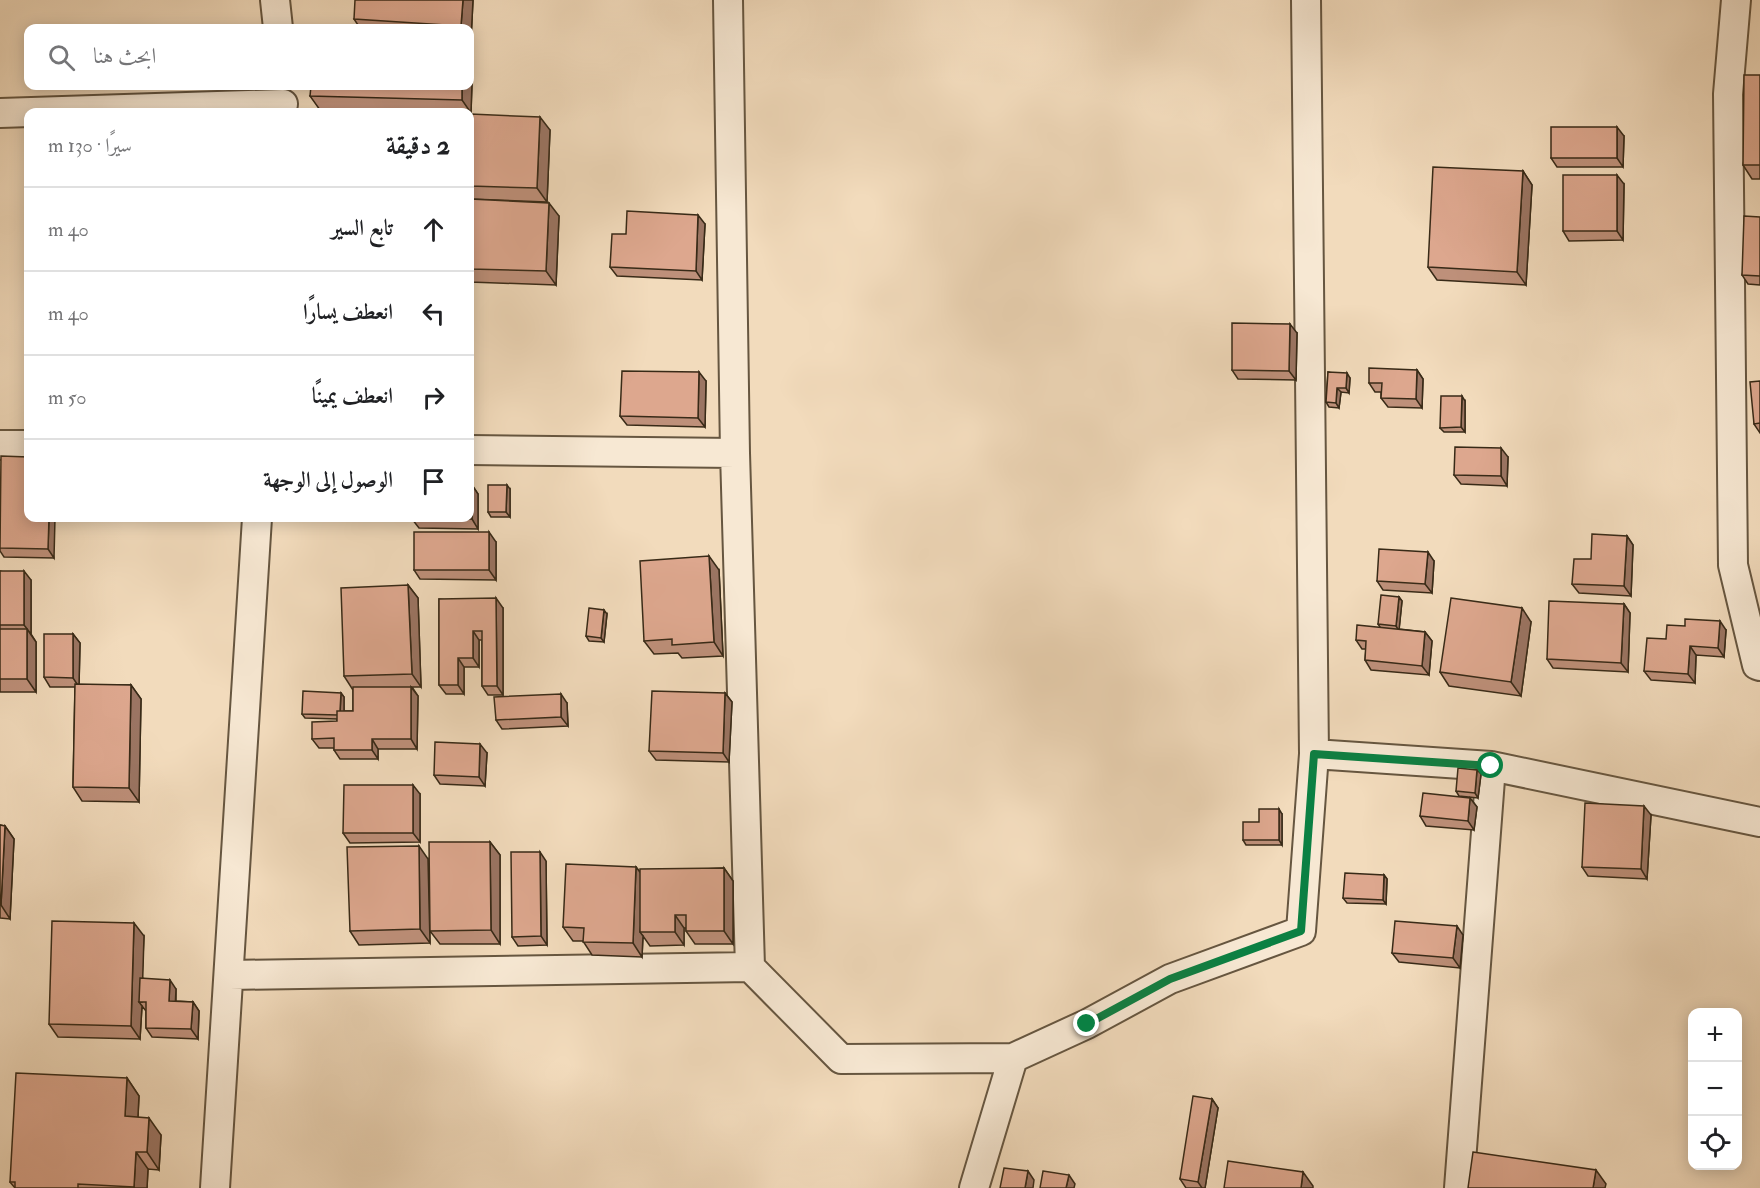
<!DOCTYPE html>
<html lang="ar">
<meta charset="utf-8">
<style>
body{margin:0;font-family:"IM FELL Double Pica",Amiri,serif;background:#f6f6f6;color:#202124;direction:rtl}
.controls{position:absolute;right:18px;bottom:18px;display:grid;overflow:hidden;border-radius:12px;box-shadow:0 3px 15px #0003}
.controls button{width:54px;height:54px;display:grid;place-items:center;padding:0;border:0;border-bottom:2px solid #e0e0e0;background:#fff;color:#202124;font:30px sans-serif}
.stop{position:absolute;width:18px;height:18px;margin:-14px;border:4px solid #0b8043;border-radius:50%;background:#fff}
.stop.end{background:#0b8043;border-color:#fff;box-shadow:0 2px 6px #0008}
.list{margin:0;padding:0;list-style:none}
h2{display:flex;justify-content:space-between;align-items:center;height:78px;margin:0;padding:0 24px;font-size:26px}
h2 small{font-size:20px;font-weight:400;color:#757577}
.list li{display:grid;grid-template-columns:39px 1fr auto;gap:18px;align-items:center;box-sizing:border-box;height:84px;padding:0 24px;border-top:2px solid #e0e0e0}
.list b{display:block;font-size:22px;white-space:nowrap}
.list em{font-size:20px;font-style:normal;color:#757577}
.icon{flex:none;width:33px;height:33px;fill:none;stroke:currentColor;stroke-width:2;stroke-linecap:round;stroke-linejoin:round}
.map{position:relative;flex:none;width:1760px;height:1188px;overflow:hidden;direction:ltr}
.search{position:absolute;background:#fff;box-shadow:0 3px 15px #0003;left:24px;top:24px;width:450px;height:66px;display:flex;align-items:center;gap:15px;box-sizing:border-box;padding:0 21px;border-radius:12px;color:#757577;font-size:22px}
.panel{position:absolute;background:#fff;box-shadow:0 3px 15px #0003;left:24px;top:108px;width:450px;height:414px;border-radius:12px;direction:rtl}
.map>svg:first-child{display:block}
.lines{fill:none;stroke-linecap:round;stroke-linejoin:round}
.street-casing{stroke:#665640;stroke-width:32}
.street{stroke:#f7e8d3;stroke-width:28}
.wall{fill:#be907a;stroke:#382a17;stroke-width:1.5}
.shaded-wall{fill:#9b7563;stroke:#382a17;stroke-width:1.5}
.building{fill:#dda78e;stroke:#382a17;stroke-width:1.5}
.route{stroke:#0b8043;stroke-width:8}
</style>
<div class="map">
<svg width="1760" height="1188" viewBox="0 0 1760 1188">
<rect width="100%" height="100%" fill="#f2dbbc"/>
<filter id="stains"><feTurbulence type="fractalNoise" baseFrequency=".00333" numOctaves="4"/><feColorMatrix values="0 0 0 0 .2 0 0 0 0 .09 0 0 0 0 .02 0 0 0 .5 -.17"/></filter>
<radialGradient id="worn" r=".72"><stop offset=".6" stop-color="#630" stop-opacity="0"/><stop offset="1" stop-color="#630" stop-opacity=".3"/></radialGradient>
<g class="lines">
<g class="street-casing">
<path id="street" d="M275,0L278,28
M728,0L735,453L750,967L841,1059L1013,1058L1087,1024L1170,979L1301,931L1314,754L1306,0
M1736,0L1728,94L1733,565L1757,665L1760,666
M0,113L283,104
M0,445H28
M470,450L735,453
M1314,754L1491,766L1760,822
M230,975L750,967
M215,1188L257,518
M974,1188L1013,1058
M1459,1188L1491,766"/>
</g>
<use href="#street" class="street"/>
</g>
<path class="wall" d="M473,0L471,40H470V28H360L354,19Z
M473,53L471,113L320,110L310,96Z
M1760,75V179H1752L1743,165Z
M470,114L550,130L547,202L470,199Z
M1624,136L1623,167H1557L1551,158Z
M1523,171L1532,185L1526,285L1437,280L1428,267Z
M1624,184L1623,240L1569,241L1563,231Z
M470,199L559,216L556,285L470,282Z
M1760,217V285L1748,284L1742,275Z
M705,224L702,280L617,276L610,267L626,234Z
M1297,333L1296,380L1238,379L1232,370Z
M1417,370L1423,379L1422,408L1388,407L1381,398V392H1375L1369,383Z
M1328,372L1350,378L1349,393L1341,392L1339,408L1329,407L1326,402Z
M706,381L705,427L627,425L620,416Z
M1760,381V433L1754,424Z
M1465,401V432H1444L1440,428Z
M28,457L54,558L4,557L0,551V487Z
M1508,457L1507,486L1461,484L1454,475Z
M472,485L478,494V529L419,528L412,519Z
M510,489V517H491L488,512Z
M1627,536L1633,545L1631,596L1579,593L1572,584Z
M496,542V580L420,579L414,570Z
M1434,561L1432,593L1383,590L1377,581Z
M719,570L723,656L682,658L678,653L654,654L644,641Z
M0,571L31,580V634L36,642V692H0Z
M408,585L418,598L421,687H412L418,696L417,749H378V759H340L334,750V748H319L312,739L337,721V719L305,718L302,714L341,693L344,697V711H353V690L344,676Z
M1399,597L1402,601L1399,629L1425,632L1432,641L1429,675L1371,670L1365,660L1366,649H1362L1356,640L1380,627L1378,624Z
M439,599L503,608V695H488L482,686V640H479V667H464V694H446L439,685Z
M1624,604L1630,613L1628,672L1553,668L1547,659Z
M607,614L604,642L589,641L586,636Z
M1531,622L1521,696L1449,686L1440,672Z
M1726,630L1724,657L1696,655L1695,683L1651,680L1644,671L1666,639Z
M73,634L80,643L79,685H131L141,699L139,802L82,801L73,787L75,687H50L44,677Z
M725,693L732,702L729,762L656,760L649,751Z
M567,703L568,726L502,729L496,720Z
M487,753L485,786L440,784L434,775Z
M1477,770L1481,774L1478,798L1459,796L1456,791Z
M420,794V842L350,843L343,833Z
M1470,798L1477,807L1474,830L1426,826L1420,816Z
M1282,814V845H1246L1243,840L1259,822Z
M1651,815L1647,879L1588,876L1582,867Z
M0,825L5,826L14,839L10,919L0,918Z
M490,842L500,855V944H440L430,931Z
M428,859L430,943L359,945L350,931Z
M546,861L547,945L518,946L512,937Z
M636,867L640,872L724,868L733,881V944H695L686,931V928H684V945L650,946L643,936L642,957L592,955L583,941H573L563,927Z
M1384,875L1387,879L1386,904L1347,903L1343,898Z
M1463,935L1460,968L1399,962L1392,953Z
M144,936L142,978L176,989V1001L193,1002L199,1011L198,1039L152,1037L146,1028V1011L142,1006L140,1039L58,1037L49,1024Z
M127,1078L139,1096L138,1117L161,1135L159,1170L148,1169L147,1188H15L10,1182Z
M1212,1099L1218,1108L1205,1188H1186L1180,1179Z"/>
<path class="shaded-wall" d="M463,0H473L471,40L470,38V28H463L461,26Z
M470,49L473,53L471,113L462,100V86H470Z
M540,117L550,130L547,202L537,188Z
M1617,127L1624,136L1623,167L1617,158Z
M1523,171L1532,185L1526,285L1517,272Z
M1617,175L1624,184L1623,240L1617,231Z
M549,203L559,216L556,285L546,271Z
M698,215L705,224L702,280L696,271Z
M1290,324L1297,333L1296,380L1289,371Z
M1417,370L1423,379L1422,408L1416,399Z
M699,372L706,381L705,427L698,418Z
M1347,373L1350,378L1349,393L1346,388Z
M1337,388L1341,392L1339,408L1336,403Z
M1462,396L1465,401V432L1461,427Z
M1501,448L1508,457L1507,486L1501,476Z
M472,485L478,494V529L472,519Z
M507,485L510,489V517L506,512Z
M49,518H55L54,558L48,549Z
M489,532L496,542V580L489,570Z
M1627,536L1633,545L1631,596L1624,586Z
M1428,552L1434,561L1432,593L1425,584Z
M709,556L719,570L723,656L714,642Z
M24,571L31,580V634L24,625Z
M408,585L418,598L421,687L412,674Z
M1399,597L1402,601L1399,631L1396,626Z
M496,598L503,608V695L497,686Z
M1624,604L1630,613L1628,672L1621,663Z
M1522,608L1531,622L1521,696L1511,682Z
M604,610L607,614L604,642L601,638Z
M1720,621L1726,630L1724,657L1718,648Z
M27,629L36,642V692L27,679Z
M473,631L479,640V667L473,658Z
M1425,632L1432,641L1429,675L1422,666Z
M73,634L80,643L79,687L73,678Z
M1690,646L1696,655L1695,683L1688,674Z
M458,658L464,667V694L458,685Z
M131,685L141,699L139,802L129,788Z
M411,687L418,696L417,749L411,739Z
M341,693L344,697V720L340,715Z
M725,693L732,702L729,762L723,753Z
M561,694L567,703L568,726L561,717Z
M372,739L378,749V759L372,750Z
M480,744L487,753L485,786L479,777Z
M1477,770L1481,774L1478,798L1475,793Z
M413,785L420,794V842L413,833Z
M1470,798L1477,807L1474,830L1468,821Z
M1644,806L1651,815L1647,879L1641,869Z
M1279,809L1282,814V845L1279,840Z
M5,826L14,839L10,919L1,905Z
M490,842L500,855V944L491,930Z
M419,846L428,859L430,943L420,929Z
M540,852L546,861L547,945L541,936Z
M636,867L646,880L640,932L643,936L642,957L633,943Z
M724,868L733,881V944L724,931Z
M1384,875L1387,879L1386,904L1383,900Z
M675,915L684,928V945L675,932Z
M134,923L144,936L142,1002H139L142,1006L140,1039L131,1026Z
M1457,926L1463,935L1460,968L1453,958Z
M170,980L176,989L175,1010L169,1001Z
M193,1002L199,1011L198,1039L191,1029Z
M127,1078L139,1096L137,1134L125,1116Z
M1212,1099L1218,1108L1205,1188H1202L1198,1182Z
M149,1118L161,1135L159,1170L147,1152Z
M136,1152L148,1169L147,1188H135L134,1187Z
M1596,1170L1606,1184L1605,1188H1593Z
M1028,1171L1034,1180L1033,1188H1025Z
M1303,1172L1313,1186V1188H1301Z
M1069,1175L1075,1184L1074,1188H1066Z"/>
<path class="building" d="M355,0H463L461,26L354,19Z
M1744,75H1760V165H1743Z
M311,86H462V100L310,96Z
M470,114L540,117L537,188L470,186Z
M1551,127H1617V158H1551Z
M1433,167L1523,171L1517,272L1428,267Z
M1563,175H1617V231H1563Z
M470,199L549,203L546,271L470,269Z
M627,211L698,215L696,271L610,267L612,234H626Z
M1744,216L1760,217V276L1742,275Z
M1232,323L1290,324L1289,371L1232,370Z
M1369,368L1417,370L1416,399L1381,398L1382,383H1369Z
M622,371L699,372L698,418L620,416Z
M1328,372L1347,373L1346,388H1337L1336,403L1326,402Z
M1760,381V423L1754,424L1750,382Z
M1441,396H1462L1461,427L1440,428Z
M1455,447L1501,448V476L1454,475Z
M1,456L28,457V518H49L48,549L0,548Z
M470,485H472V519H412V518H470Z
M488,485H507L506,512H488Z
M414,532H489V570H414Z
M1592,534L1627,536L1624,586L1572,584L1574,559H1591Z
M1379,549L1428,552L1425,584L1377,581Z
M709,556L714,642L672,645V639L644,641L640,561Z
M0,571H24V625H0Z
M408,585L412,674L344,676L341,588Z
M1381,595L1399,597L1396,626L1378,624Z
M496,598L497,686H482V631H473V658H458V685H439V599Z
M1451,598L1522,608L1511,682L1440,672Z
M1549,601L1624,604L1621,663L1547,659Z
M589,608L604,610L601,638L586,636Z
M1685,619L1720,621L1718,648L1690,646L1688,674L1644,671L1647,638L1666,639L1667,625L1685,626Z
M1357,625L1425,632L1422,666L1365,660L1366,641L1356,640Z
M0,629H27V679H0Z
M44,634H73V678L44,677Z
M75,684L131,685L129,788L73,787Z
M353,687H411V739H372V750H334V738L312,739V722L337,721V711H353Z
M303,691L341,693L340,711H337V715L302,714Z
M652,691L725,693L723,753L649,751Z
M561,694V717L496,720L494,697Z
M435,742L480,744L479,777L434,775Z
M1458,768L1477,770L1475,793L1456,791Z
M344,785H413V833H343Z
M1423,793L1470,798L1468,821L1420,816Z
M1585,803L1644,806L1641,869L1582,867Z
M1259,809H1279V840H1243V822H1259Z
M0,825L5,826L1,905H0Z
M429,842H490L491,930L430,931Z
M419,846L420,929L350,931L347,847Z
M511,852H540L541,936L512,937Z
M566,864L636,867L633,943L583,942L584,928L563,927Z
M724,868V931H686V915H675V932H640V869Z
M1345,873L1384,875L1383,900L1343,898Z
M52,921L134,923L131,1026L49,1024Z
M1395,921L1457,926L1453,958L1392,953Z
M140,978L170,980L169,1001L193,1002L191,1029L146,1028V1002H139Z
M16,1073L127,1078L125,1116L149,1118L147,1152H136L134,1187L78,1184V1188H15V1182H10Z
M1193,1096L1212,1099L1198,1182L1180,1179Z
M1473,1152L1596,1170L1593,1188H1468Z
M1228,1161L1303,1172L1301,1188H1224Z
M1004,1168L1028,1171L1025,1188H1000Z
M1043,1171L1069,1175L1066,1188H1040Z"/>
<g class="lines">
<path class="route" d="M1087,1024L1170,979L1301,931L1314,754L1491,766"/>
</g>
<rect width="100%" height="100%" filter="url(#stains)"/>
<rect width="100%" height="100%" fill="url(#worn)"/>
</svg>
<div class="controls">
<button>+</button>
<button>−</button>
<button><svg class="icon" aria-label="locate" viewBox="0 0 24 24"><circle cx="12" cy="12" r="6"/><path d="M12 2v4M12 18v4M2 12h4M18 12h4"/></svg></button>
</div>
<div class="stop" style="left:1491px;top:766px"></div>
<div class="stop end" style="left:1087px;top:1024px"></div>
<div class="search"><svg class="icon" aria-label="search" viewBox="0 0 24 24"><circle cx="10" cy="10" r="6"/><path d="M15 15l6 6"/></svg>ابحث هنا</div>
<section class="panel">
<h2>2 دقيقة<small>سيرًا · 130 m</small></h2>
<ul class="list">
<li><svg class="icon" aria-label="ahead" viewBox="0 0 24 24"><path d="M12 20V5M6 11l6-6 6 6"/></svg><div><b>تابع السير</b></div><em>40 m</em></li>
<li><svg class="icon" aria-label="left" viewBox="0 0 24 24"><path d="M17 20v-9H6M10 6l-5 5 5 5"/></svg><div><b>انعطف يسارًا</b></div><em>40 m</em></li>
<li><svg class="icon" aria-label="right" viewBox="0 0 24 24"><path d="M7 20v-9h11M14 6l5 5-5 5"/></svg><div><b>انعطف يمينًا</b></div><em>50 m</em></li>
<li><svg class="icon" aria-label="arrive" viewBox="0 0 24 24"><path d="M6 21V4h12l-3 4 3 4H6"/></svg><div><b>الوصول إلى الوجهة</b></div></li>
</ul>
</section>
</div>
